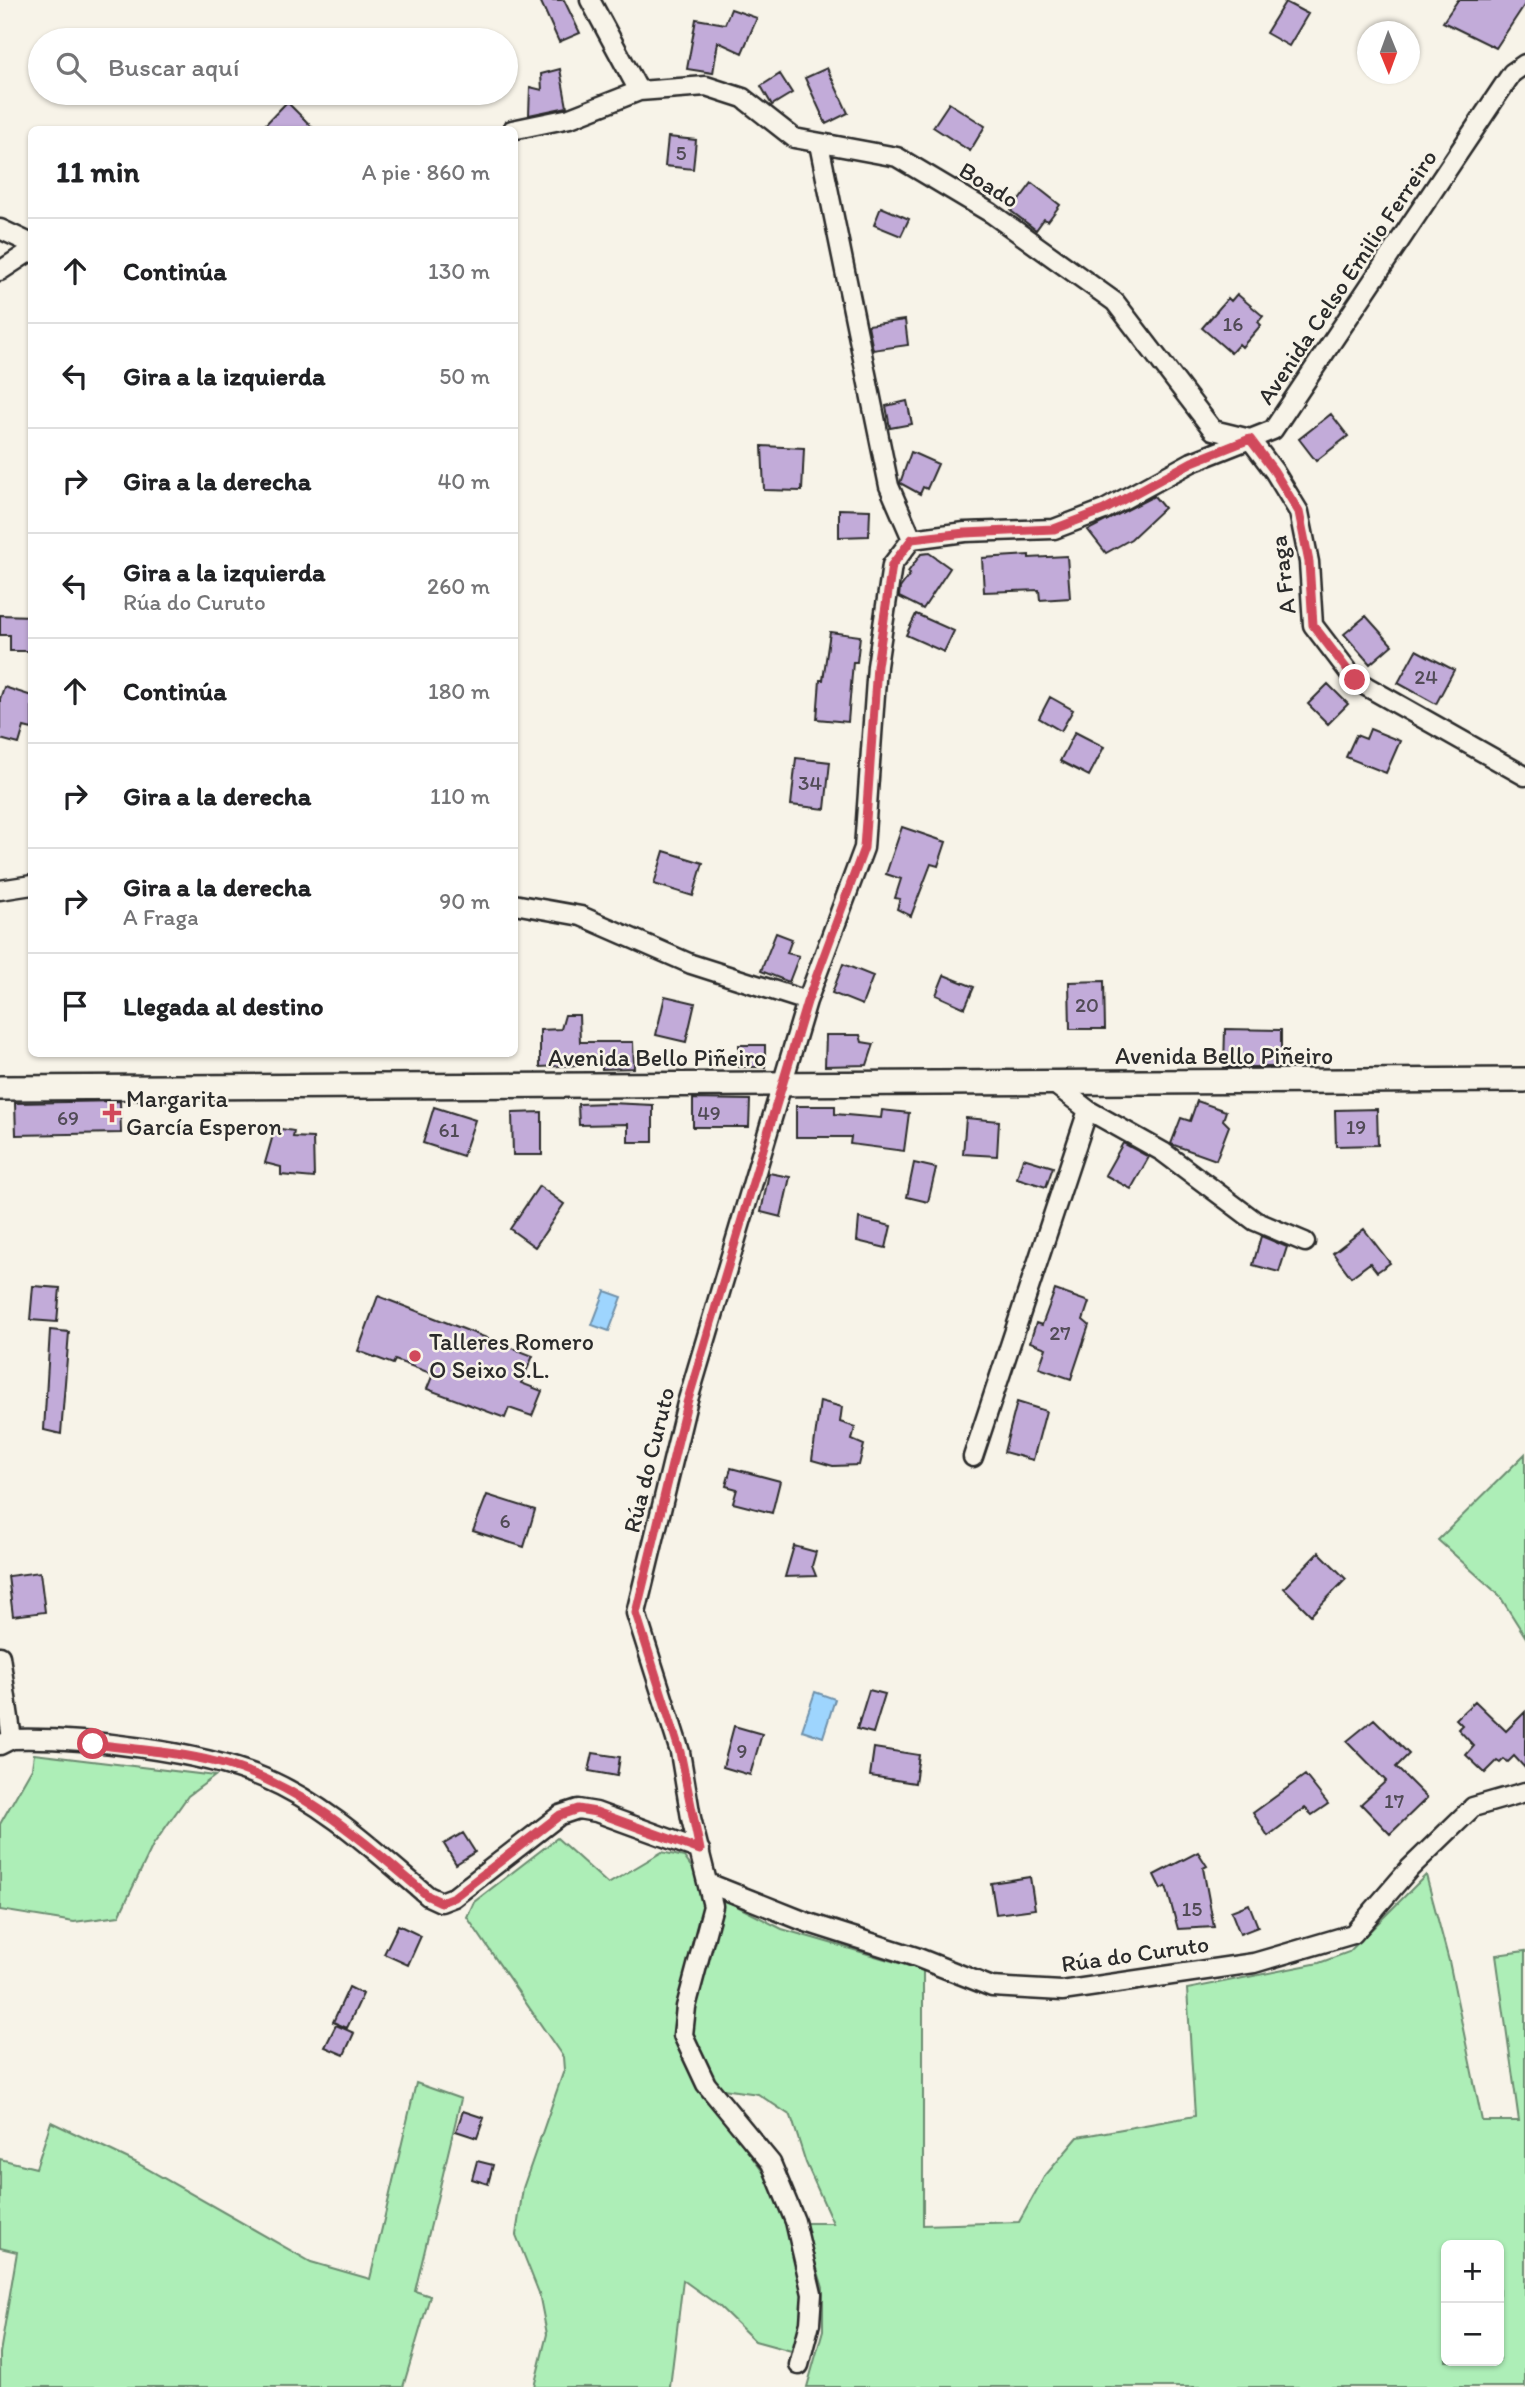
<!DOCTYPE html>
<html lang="es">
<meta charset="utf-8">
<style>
body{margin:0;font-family:Itim,sans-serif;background:#f6f6f6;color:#202124}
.controls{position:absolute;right:21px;bottom:21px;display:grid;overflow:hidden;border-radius:10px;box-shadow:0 2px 5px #0004}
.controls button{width:63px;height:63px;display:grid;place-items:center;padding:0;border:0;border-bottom:2px solid #e0e0e0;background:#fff;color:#202124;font:35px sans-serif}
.compass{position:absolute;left:1357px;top:21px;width:63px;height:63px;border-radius:50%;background:#fff;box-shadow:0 2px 5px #0004;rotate:179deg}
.stop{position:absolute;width:21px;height:21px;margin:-16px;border:5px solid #d1495b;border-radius:50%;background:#fff}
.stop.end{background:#d1495b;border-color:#fff;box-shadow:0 2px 7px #0008}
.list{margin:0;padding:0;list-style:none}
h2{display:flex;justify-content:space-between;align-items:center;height:91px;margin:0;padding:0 28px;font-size:30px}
h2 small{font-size:23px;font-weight:400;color:#757577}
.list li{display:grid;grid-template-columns:46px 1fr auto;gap:21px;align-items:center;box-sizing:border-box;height:105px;padding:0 28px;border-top:2px solid #e0e0e0}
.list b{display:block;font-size:26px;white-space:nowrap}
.list p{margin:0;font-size:23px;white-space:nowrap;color:#757577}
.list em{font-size:23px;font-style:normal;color:#757577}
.icon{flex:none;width:38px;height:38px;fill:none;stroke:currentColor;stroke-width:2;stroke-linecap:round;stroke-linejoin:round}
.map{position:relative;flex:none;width:1525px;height:2387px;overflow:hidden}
.search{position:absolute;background:#fff;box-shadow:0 2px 5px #0004;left:28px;top:28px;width:490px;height:77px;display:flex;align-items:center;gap:18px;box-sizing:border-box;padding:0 24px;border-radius:38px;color:#757577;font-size:26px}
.panel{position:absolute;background:#fff;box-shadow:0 2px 5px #0004;left:28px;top:126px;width:490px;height:931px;border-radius:10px}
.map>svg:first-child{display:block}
.green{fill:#adeeb7;stroke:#6c8c71;stroke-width:2;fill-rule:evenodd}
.water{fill:#9ed5fe;stroke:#7091aa;stroke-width:2}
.building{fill:#c2abd9;stroke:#2b2b2b;stroke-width:2}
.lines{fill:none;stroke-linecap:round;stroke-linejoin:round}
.minor-casing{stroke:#2b2b2b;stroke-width:23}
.tertiary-casing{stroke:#2b2b2b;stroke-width:28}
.minor{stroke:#f7f3e8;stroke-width:18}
.tertiary{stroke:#f7f3e8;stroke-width:23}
.route{stroke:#d1495b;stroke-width:9}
.poi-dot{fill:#d1495b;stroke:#f7f3e8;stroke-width:2.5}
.labels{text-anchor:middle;stroke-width:5;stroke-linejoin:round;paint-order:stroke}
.number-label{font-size:21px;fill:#514b56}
.street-label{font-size:24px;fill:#2b2b2b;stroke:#f7f3e8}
.poi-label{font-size:24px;fill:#2b2b2b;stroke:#f7f3e8;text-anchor:start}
</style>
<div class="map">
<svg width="1525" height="2387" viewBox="0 0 1525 2387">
<rect width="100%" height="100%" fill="#f7f3e8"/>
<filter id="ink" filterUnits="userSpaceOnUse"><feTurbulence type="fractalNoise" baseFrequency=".0143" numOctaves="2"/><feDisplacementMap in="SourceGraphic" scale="14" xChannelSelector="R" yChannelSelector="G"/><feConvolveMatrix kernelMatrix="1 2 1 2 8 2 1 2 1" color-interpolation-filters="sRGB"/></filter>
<g filter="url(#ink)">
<path class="green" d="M1525,1454V1636L1499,1595L1438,1540Z
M34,1754L215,1776L188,1796L153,1845L119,1916L74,1922L0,1910V1824L32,1768Z
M557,1838L608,1884L662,1852L684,1857L700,1879L706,1904L679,2009L722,2117L766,2176L783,2212L802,2288L804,2314L795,2352L755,2341L719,2306L683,2280L670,2387H534L547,2334L539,2293L516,2235L523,2188L564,2070L563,2057L467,1917L474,1902Z
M1426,1875L1449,1961L1482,2121H1519L1496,1955L1525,1951V2387H807L823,2330V2288L803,2223H833L806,2163L791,2116L758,2094L716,2088L689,2030L721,1898L782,1929L923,1970V2225L1019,2222L1044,2177L1078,2137L1195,2116L1187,1989L1319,1963L1349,1952ZM1446,2245H1499V2361H1446Z
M416,2083L461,2099L415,2291L430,2296L403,2387H0V2353L17,2252L0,2248V2159L36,2168L51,2122L137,2163L311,2262L370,2279Z"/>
<path class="water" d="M605,1291L622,1297L609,1331L592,1325Z
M815,1692L835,1699L823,1737L802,1730Z"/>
<path class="building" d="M540,0H564L580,33L559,42Z
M1458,0H1525V4L1496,48L1443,22Z
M1285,2L1308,14L1289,46L1266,33Z
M731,9L757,18L742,53L718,42L713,73L687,69L696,19L725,24Z
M827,68L848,113L826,124L805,78Z
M560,69L567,107L529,115L530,87L542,90L541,74Z
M780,74L792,93L772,105L761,86Z
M287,102L315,130H260Z
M949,103L985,126L970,151L933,127Z
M668,137L696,140L693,169L665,166Z
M1032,183L1060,205L1048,221L1044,219L1036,230L1011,211Z
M881,207L909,219L901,236L874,225Z
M1237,294L1263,316L1258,322L1261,325L1242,347L1239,344L1231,353L1202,328L1228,298L1231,301Z
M905,320L908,345L873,350L868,325Z
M907,401L912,424L890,428L886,406Z
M1331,414L1348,436L1316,461L1299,439Z
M762,446L804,448L802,491L764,490Z
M911,452L938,464L927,489L923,487L920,494L900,483Z
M1154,496L1164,508L1131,539L1106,553L1088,530Z
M839,509L870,510L869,536L839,537Z
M929,553L950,568L923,609L899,597L900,588L910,574L908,572L921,554Z
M1029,555V558L1067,556L1070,598L1040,600L1039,590L984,592L982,558Z
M916,614L954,631L944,652L906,635Z
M0,615L32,616V651H10V635H0Z
M1366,616L1392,645L1370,664L1344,634Z
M830,632L860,636L857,662H853L848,722L817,719L820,680H823Z
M1416,650L1454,670L1436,704L1398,683Z
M1328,684L1348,704L1328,724L1308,704Z
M4,687L32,696V729L24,727L19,744L0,739V699Z
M1050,697L1073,710L1061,731L1039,718Z
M1370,729L1400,741L1386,773L1346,757L1356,735L1366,739Z
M1075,732L1104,747L1089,776L1060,761Z
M796,758L830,762L825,809L791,805Z
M902,827L946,842L938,866L931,864L911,916L897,909L900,899L895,898L901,879L886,874Z
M664,851L703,863L693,896L654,884Z
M776,933L792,939L787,953L799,956L789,982L761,971Z
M843,964L873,976L862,1005L832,993Z
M944,975L974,987L965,1008L936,995Z
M1104,981L1105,1029H1070L1069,982Z
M665,996L695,1003L686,1042L656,1035Z
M565,1015H579L580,1042H633L634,1068L602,1069V1064L540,1067V1030L561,1029Z
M1225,1029L1281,1030V1067H1224Z
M826,1035H860L862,1042L874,1044L867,1065L825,1066Z
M739,1045H765V1067H739Z
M693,1099L750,1100L749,1127H693Z
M120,1101L121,1133L16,1135L15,1103Z
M1197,1101L1226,1111L1223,1120L1229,1126L1216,1160L1171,1144L1181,1118L1190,1121Z
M610,1103L653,1105V1142H628V1124L579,1125L578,1104Z
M796,1106H835V1114L881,1118L882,1110L909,1113L904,1151L850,1144L851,1137H796Z
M434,1107L475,1120L463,1156L423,1143Z
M1377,1109L1378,1145L1336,1146L1335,1110Z
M542,1112V1155H513L512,1113Z
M966,1118L999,1121L997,1156L963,1154Z
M275,1128L294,1131L293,1137L313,1138L314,1178L281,1175V1167L265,1163Z
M1123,1143L1149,1157L1131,1189L1105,1175Z
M1023,1158L1053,1167L1046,1187L1017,1178Z
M914,1163L936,1168L928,1202L907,1197Z
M769,1173L790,1177L781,1217L761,1212Z
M539,1186L564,1204L535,1247L510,1229Z
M859,1218L891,1226L886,1248L857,1241Z
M1364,1229L1390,1263L1377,1272L1370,1263L1351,1277L1333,1253Z
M1261,1236L1287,1247L1279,1272L1253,1265Z
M33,1286L60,1288L57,1322L30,1320Z
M1055,1290L1089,1302L1083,1320L1089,1325L1071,1379L1039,1368L1046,1348L1030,1342L1036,1323L1042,1325Z
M378,1296L533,1356L521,1383L542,1391L532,1416L509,1408L505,1418L427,1389L433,1374L395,1360L393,1364L358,1351Z
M50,1330L69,1332L61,1434L44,1430Z
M820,1401L842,1407L840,1422L855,1427L852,1440L864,1445L859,1465L833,1466L812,1460Z
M1017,1402L1046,1411L1033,1460L1004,1452Z
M731,1468L780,1481L772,1513L733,1503L737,1489L726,1486Z
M487,1495L535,1510L524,1547L473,1531Z
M794,1546L816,1552L812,1566L816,1576L785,1577Z
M1319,1552L1346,1579L1311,1615L1284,1588Z
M40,1572L45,1612L13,1616L8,1576Z
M869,1690L885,1694L873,1733L857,1729Z
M1475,1701L1506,1731L1525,1712V1768L1514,1756L1508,1762L1504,1759L1500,1763L1497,1761L1485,1773L1466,1755L1474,1746L1458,1729L1462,1725L1456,1719Z
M1374,1719L1409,1754L1396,1767L1427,1798L1390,1834L1361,1804L1386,1781L1347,1741Z
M734,1726L762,1734L750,1775L723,1767Z
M874,1748L919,1755L915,1783L870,1776Z
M593,1753L620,1757L617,1776L589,1771Z
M1305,1775L1328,1804L1312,1815L1305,1808L1268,1836L1253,1813Z
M463,1833L475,1852L456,1864L444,1844Z
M1198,1852L1207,1866L1203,1868L1214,1927L1178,1929L1166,1886L1161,1889L1154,1875Z
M1030,1877L1035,1909L996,1914L991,1883Z
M1249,1904L1258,1927L1240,1934L1231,1911Z
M398,1925L421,1936L408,1965L384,1954Z
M349,1987L363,1994L347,2028L333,2022Z
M336,2025L354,2033L344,2055L325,2047Z
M463,2111L484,2118L477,2138L456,2131Z
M477,2161L493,2165L488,2184L472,2179Z"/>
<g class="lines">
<g class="minor-casing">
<path id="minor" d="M590,0L639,91
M512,130L570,118L639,91L706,86L743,98L794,138L897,157L991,213L1115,302L1213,430L1250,439L1274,471L1299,512L1309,562L1313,625L1355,680L1525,776
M819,144L889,486L912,539
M0,229L32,244
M0,271L32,250
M0,890L32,885
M514,904L581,916L691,964L807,1001
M1088,1110L1163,1152L1255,1221L1305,1242
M973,1457L1088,1110L1053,1083
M0,1656L12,1739L0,1745
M12,1739C82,1737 200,1751 264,1778C326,1804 377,1853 428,1896L441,1902L454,1897L560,1815L578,1809L596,1812L700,1850
M708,1883L806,1922L916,1957L992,1987L1062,1991L1254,1963L1353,1934L1410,1868L1473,1807L1525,1792
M799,2365L810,2323L812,2294L795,2221L771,2163L706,2084L683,2035L686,2007L713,1906L691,1818L680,1752L636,1613L687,1403L807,1001L864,848L877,666L892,565L912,539L965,532L1054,529L1104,510L1192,462L1273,430L1512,73L1525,64"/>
</g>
<g class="tertiary-casing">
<path id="tertiary" d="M0,1088L1525,1080"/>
</g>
<use href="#minor" class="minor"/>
<use href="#tertiary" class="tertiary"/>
</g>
</g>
<g class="lines" filter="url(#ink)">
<path class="route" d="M93,1744C134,1749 176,1752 216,1762C300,1782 364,1842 428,1896L441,1902L454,1897L560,1815L578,1809L596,1812L700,1850L680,1752L636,1613L687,1403L807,1002L864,848L877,666L892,565L912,539L965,533L1054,529L1104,510L1192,462L1250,439L1274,471L1299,512L1309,562L1313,625L1355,680"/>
</g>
<g class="poi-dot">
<path d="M108.5 1102.5h7v7h7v7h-7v7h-7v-7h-7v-7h7z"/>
<circle cx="415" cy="1356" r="7"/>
</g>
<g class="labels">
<g class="number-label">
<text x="681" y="160">5</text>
<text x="1233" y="331">16</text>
<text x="1426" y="684">24</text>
<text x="810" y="790">34</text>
<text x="1087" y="1012">20</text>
<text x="709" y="1120">49</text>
<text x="68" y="1125">69</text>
<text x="1356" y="1134">19</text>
<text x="449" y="1137">61</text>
<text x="1060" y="1340">27</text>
<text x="505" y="1528">6</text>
<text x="742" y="1758">9</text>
<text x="1394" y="1808">17</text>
<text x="1192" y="1916">15</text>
</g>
<g class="street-label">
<text transform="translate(989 185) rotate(32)" y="8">Boado</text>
<text transform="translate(1347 277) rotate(-56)" y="8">Avenida Celso Emilio Ferreiro</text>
<text transform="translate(1283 575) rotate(-97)" y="8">A Fraga</text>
<text x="1224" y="1064">Avenida Bello Piñeiro</text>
<text x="657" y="1066">Avenida Bello Piñeiro</text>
<text transform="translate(649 1460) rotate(-76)" y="8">Rúa do Curuto</text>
<text transform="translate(1135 1954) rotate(-8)" y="8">Rúa do Curuto</text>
</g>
<g class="poi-label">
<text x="126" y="1107">Margarita<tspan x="126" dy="28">García Esperon</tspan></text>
<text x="429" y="1350">Talleres Romero<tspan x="429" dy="28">O Seixo S.L.</tspan></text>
</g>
</g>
</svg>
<div class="controls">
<button>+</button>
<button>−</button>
</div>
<svg class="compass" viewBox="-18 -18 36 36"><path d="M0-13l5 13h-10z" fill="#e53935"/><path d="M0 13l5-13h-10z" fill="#757577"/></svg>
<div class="stop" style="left:93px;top:1744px"></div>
<div class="stop end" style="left:1355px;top:680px"></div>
<div class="search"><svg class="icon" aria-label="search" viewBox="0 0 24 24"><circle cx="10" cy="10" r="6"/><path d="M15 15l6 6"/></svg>Buscar aquí</div>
<section class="panel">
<h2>11 min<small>A pie · 860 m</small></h2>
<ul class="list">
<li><svg class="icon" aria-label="ahead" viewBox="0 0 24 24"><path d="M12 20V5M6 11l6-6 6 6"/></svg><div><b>Continúa</b></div><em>130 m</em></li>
<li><svg class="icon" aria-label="left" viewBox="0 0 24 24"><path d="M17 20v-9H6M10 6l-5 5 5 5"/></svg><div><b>Gira a la izquierda</b></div><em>50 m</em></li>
<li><svg class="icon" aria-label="right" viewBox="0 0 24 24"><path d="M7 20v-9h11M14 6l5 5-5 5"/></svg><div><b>Gira a la derecha</b></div><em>40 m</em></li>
<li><svg class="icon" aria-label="left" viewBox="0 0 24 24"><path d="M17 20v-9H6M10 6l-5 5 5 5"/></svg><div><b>Gira a la izquierda</b><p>Rúa do Curuto</p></div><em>260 m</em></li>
<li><svg class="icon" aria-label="ahead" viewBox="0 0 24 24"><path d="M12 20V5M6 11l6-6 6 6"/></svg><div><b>Continúa</b></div><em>180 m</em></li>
<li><svg class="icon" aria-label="right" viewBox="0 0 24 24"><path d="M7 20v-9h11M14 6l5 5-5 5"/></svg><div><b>Gira a la derecha</b></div><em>110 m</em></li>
<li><svg class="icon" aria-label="right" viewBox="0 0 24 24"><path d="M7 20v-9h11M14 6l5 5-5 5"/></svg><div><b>Gira a la derecha</b><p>A Fraga</p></div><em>90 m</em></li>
<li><svg class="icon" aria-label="arrive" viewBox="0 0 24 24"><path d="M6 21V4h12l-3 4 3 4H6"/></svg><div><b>Llegada al destino</b></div></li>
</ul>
</section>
</div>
